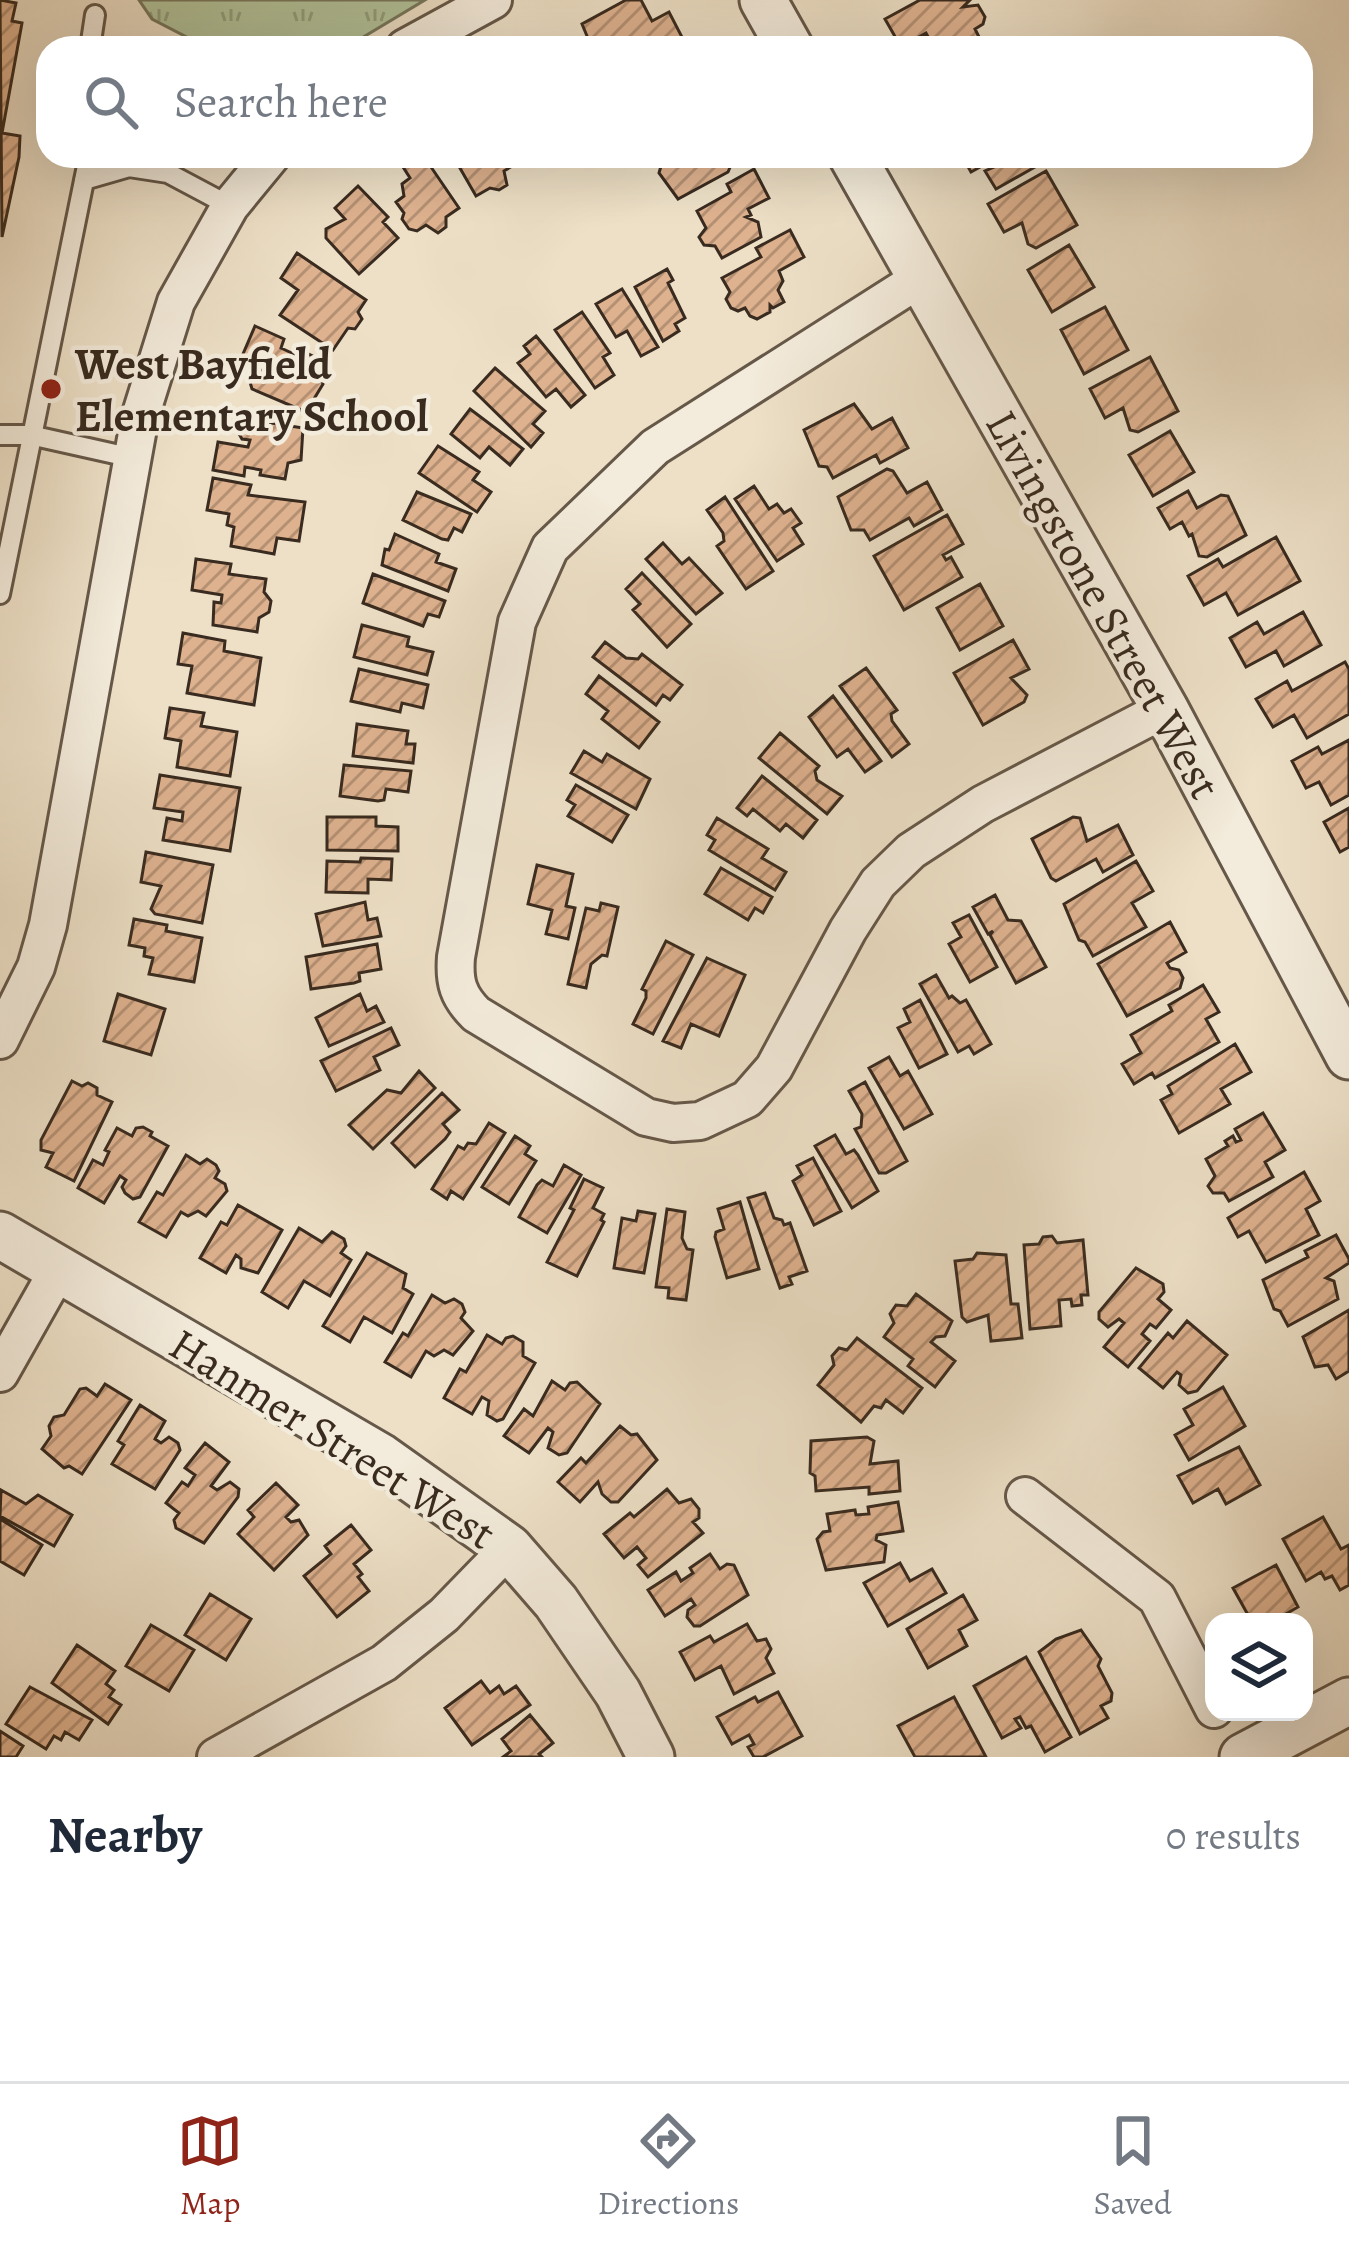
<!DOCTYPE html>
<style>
body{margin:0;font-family:Alegreya,serif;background:#f6f6f7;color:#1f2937}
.controls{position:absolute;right:36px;bottom:36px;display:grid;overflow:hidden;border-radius:24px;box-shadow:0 12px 48px #0002}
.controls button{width:108px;height:108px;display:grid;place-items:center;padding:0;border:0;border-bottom:3px solid #e0e1e3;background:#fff;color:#1f2937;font:60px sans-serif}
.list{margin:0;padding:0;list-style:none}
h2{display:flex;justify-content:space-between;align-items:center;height:156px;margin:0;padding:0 48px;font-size:51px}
h2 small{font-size:39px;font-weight:400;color:#747a83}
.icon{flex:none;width:66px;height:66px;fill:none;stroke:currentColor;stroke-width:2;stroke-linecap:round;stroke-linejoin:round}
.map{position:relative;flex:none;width:1349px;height:1757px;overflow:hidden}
.search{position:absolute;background:#fff;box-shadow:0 12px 48px #0002;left:36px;right:36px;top:36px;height:132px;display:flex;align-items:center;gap:30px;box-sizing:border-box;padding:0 42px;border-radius:36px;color:#747a83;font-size:45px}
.sheet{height:324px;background:#fff}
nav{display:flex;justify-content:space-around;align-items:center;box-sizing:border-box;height:168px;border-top:3px solid #e0e1e3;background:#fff;font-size:33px;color:#747a83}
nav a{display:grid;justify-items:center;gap:6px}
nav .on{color:#8f2418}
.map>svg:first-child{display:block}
.park{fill:url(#park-tufts);stroke:#76775d;stroke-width:3}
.building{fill:url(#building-hatch);stroke:#392b1f;stroke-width:3}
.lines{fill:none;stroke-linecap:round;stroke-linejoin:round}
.service-casing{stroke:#665849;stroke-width:24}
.minor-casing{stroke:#665849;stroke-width:42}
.tertiary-casing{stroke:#665849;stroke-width:51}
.service{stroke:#f3ebdb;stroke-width:18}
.minor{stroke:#f3ebdb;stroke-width:36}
.tertiary{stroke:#f3ebdb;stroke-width:45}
.poi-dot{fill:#8f2418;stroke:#f3ebdb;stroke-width:4.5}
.labels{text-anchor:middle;stroke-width:9;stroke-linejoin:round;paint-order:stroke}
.poi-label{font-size:45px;font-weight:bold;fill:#392b1f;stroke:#f3ebdb;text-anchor:start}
.street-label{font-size:45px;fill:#392b1f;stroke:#f3ebdb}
</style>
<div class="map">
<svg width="1349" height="1757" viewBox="0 0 1349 1757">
<defs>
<pattern id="park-tufts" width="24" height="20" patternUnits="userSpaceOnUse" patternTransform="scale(3)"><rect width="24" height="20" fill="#b2c39b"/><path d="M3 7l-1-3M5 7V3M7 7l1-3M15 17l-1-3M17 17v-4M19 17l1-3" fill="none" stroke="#929f7e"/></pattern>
<pattern id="building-hatch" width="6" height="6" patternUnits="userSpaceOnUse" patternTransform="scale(3)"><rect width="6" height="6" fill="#deb28f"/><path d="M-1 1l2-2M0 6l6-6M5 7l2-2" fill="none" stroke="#b59174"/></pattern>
</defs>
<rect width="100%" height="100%" fill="#ede0c7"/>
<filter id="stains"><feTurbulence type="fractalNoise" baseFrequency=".00167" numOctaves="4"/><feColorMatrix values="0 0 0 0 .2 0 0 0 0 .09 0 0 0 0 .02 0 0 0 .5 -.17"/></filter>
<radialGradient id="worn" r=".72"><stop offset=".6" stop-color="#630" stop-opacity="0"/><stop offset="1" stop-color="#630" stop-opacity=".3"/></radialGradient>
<path class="park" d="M139,0H425L345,48H208L152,19Z"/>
<path class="building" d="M0,0L16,3L12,21L22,23L2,133L20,136L19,157L2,237Z
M626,0H641L652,21L669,12L683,39L666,48H592L582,24Z
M920,0H970L963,7L978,5L985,17L983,24L975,29L980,39L964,48H934L926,33L901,47L885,19Z
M396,156H432L437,163L431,167L459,208L446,217V227L438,233L426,225L417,231L409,229L402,219L404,213L396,202L404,196L402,184L410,178Z
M453,156H515L519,162L504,171L507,185L499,190L490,188L476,196Z
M665,156H727L731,165L728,172L678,199L659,173L661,166L668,162Z
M962,156H1038L1042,163L996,189L985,171L994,167L991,161L971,172Z
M754,169L769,198L748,209L751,215L746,217L758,222L761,237L722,258L715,246L704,245L699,237L706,228L697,211L731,192L727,184Z
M1046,171L1077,225L1036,248L1028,244L1022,223L1004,232L988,204Z
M358,186L388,217L383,222L398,238L359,274L326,238V229L345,219L335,208Z
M790,230L804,257L779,271L783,281L778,290L784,302L773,308L770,305V312L757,319L750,316L745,308L738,311L731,308L726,299L730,292L722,278L761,257L756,248Z
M1069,245L1094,287L1052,312L1028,270Z
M297,253L366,300L358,312L362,319L355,329L348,328L333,350L280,315L298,290L281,278Z
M667,269L673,280L668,283L685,318L675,324L679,331L663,341L635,287Z
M622,289L658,347L641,356L627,331L616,337L596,304Z
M1105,307L1128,350L1084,374L1061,330Z
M582,312L610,353L603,357L614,375L595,388L555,330Z
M255,326L284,339L281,348L294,354L296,348L319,359L313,374L321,378L323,384L306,412L252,389L250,382L254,372L263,370L265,364L243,354Z
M536,336L585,395L571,407L556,389L546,397L518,363L530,354L524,346Z
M1150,357L1178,411L1138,432L1130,430L1123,408L1105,418L1090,389Z
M495,368L545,411L533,424L543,433L531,447L474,391Z
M854,404L872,429L892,418L908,448L880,463L876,455L833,478L827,467L819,466L804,430Z
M470,409L523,449L510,465L489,447L480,458L451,434Z
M246,419L303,428L301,460L288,463L285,479L260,475L261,470L245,467L244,476L213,470L218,442L248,447L250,440L242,439L238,432L240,421Z
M1170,431L1194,472L1153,496L1129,455Z
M438,446L479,472L473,480L491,492L477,512L419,473Z
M887,469L893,471L907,493L927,482L942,510L914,526L909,518L870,540L864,530H851L838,497Z
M213,478L251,485L248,495L305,502L299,541L277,538L274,554L231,546L234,527L227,525L229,514L207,510Z
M754,486L769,509L777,504L784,513L791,509L801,523L793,528L803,544L777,561L735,499Z
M1188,491L1197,508L1221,495L1228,496L1246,535L1207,557L1199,556L1192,534L1189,536L1182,522L1170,529L1158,508Z
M417,492L471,514L462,532L454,528L448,540L442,539L403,520Z
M725,497L773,571L746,589L717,546L724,541L723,533L707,510Z
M947,515L963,544L943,555L946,560L951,557L962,577L904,610L874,556Z
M395,534L439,554L436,562L456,569L448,591L382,565L385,549L389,550Z
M1276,537L1300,581L1238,615L1226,593L1204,605L1188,576L1218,559L1223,567Z
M663,543L682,564L689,558L722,593L696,614L646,559Z
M196,559L231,564L229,574L266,579L264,592L271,601L269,612L259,618L257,632L213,625L214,602L221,603L222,595L192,590Z
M642,573L691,624L667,647L633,610L640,604L626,589Z
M373,574L445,601L439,617L428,614L423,626L363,603Z
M980,584L1003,626L960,650L937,608Z
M1303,612L1321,645L1284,666L1276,651L1246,667L1230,638L1257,622L1264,634Z
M362,625L409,637L407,646L433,652L427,675L354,657Z
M183,633L225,641L224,651L261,658L254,705L187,693L192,666L178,664Z
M1013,640L1029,669L1011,678L1027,695L1024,702L983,725L954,673Z
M605,642L626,658L638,659L642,654L682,685L670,700L663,695L656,705L593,657Z
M1345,662L1349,669V714L1307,738L1294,715L1273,727L1256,699L1287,681L1292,691Z
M866,668L897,710L891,714L892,721L909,744L892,757L840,686Z
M359,669L428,685L423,708L402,703L400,712L351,701Z
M599,676L659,722L639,748L602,719L608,711L586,694Z
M833,696L881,761L865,772L848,749L837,757L809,717Z
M170,708L204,713L201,726L237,732L230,776L177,767L181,741L165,738Z
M357,724L408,731L406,744H415L413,763L353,756Z
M780,733L819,766L815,771L817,780L842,796L827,814L759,758Z
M1349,740V795L1331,805L1319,782L1306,788L1292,761L1318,747L1322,754Z
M584,751L602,762L607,754L650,779L636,809L571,773Z
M344,765L411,771L408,792L386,789L384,800L378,801L340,796Z
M160,775L240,788L230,851L163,840L167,818L182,821L183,812L154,808Z
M762,776L817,820L803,838L786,824L780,831L753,809L747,816L737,808Z
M576,785L628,815L612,842L568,816L575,805L567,800Z
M1349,808V847L1340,852L1324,822Z
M327,817H376V826L398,827V851L327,850Z
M1073,817L1080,818L1087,841L1118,825L1133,855L1103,872L1096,859L1056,881L1051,878L1032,839Z
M717,818L768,849L762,858L786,872L775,890L709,850L715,840L707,835Z
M146,852L213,865L202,923L155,914L151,909L161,886L141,882Z
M361,858L392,859L391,880L368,879V893L326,892L327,861L360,862Z
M1136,861L1153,891L1132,903L1146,927L1093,956L1085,942L1079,940L1064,904Z
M537,865L573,874L566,906L575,908L568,939L546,934L552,910L528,904Z
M721,868L772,897L763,913L755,908L748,920L705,894Z
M995,895L1008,920L1021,921L1046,967L1016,983L990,935L993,931L988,934L973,907Z
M365,902L368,920L377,918L381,936L323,946L316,914Z
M601,903L618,907L607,956L602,955L591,964L586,988L568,984L586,908L599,911Z
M969,915L997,967L970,982L949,944L961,937L953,923Z
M134,919L167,925L166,931L202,938L194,982L149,974L153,958L144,956L145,948L129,945Z
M1170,922L1186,952L1167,963L1170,968L1179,970L1183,978L1180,988L1127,1016L1098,964Z
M666,941L693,955L653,1034L633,1024L646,998V991L642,989Z
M377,944L381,969L359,973L360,981L354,983L311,989L306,957Z
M707,958L745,975L719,1036L691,1024L681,1048L663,1041Z
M936,975L949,998L952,996L960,1003L966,1000L991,1044L974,1054L969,1046L958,1052L920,984Z
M1203,985L1219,1012L1206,1019L1219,1042L1155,1078L1152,1073L1134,1084L1122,1064L1141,1053L1131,1035L1172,1011L1169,1005Z
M118,994L165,1009L151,1055L104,1041Z
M360,994L367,1011L376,1006L384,1022L329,1046L316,1018Z
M920,1000L947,1054L919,1068L898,1028L910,1022L904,1009Z
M391,1028L399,1045L374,1057L380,1070L336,1091L321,1061Z
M1235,1044L1251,1072L1221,1089L1230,1104L1179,1133L1161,1100L1172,1094L1168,1086Z
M889,1057L900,1076L908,1071L932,1114L904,1129L869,1068Z
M419,1071L435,1088L373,1149L349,1125L387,1090L401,1093Z
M72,1081L82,1086L88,1083L97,1088V1095L112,1102L74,1181L46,1167L53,1153L41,1150V1140Z
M865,1082L907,1161L886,1173H879L855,1129L861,1127L862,1114L849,1091Z
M442,1093L459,1110L443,1124L450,1132L445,1139L415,1167L392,1143Z
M1263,1113L1285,1150L1265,1162L1273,1177L1229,1201L1224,1193H1213L1208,1186L1215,1176L1206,1159L1228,1146L1225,1141L1233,1136L1236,1142L1241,1140L1235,1129Z
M489,1123L505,1133L463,1199L451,1191L447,1199L432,1189L458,1146L464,1149L468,1143L476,1144Z
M143,1127L152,1132L150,1136L168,1146L140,1197L133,1199L125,1193L122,1187L126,1180L120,1176L104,1203L78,1188L93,1160L103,1165L109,1152L105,1150L117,1128L132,1136L136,1128Z
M835,1135L846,1154L854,1150L858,1155L878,1191L852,1208L815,1146Z
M515,1136L530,1146L525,1154L536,1161L509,1204L482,1187Z
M186,1155L200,1164L207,1159L216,1165L219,1171L215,1178L225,1184L227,1191L206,1216L198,1211L188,1216L181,1212L166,1237L139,1222L157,1192L163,1195Z
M813,1158L841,1211L814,1225L793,1181L802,1175L797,1166Z
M564,1165L581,1175L547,1233L519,1217L537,1185L542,1180L553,1186Z
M1304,1172L1320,1201L1306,1209L1319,1235L1266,1262L1249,1231L1238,1237L1228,1218Z
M584,1179L603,1188L593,1208L604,1214L601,1220L604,1222L577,1276L547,1262L574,1210L570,1208Z
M765,1193L774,1218L782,1220L784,1225L790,1223L807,1271L789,1277L792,1284L780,1288L748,1198Z
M740,1202L759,1269L727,1278L715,1237L716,1232L724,1229L718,1209Z
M238,1205L282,1230L258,1273L241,1268V1259L236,1255L226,1273L200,1258L221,1222L227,1225Z
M667,1209L685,1212L682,1238L687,1249L693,1250L686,1300L668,1298L669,1288L656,1287Z
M638,1211L655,1214L644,1273L614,1268L622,1218L636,1221Z
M299,1228L322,1242L332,1232L344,1239L346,1246L341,1253L351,1260L330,1296L304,1281L288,1308L262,1292Z
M1336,1235L1349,1259V1263L1326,1278L1334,1281L1338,1299L1288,1326L1280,1311L1274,1309L1263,1280L1308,1257L1305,1251Z
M1052,1236L1057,1243L1083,1240L1088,1295H1081L1082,1305L1072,1306L1071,1299L1059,1300L1061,1326L1030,1329L1024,1245L1039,1244L1043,1237Z
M367,1253L406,1274L403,1288L413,1294L392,1333L364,1317L350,1342L323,1326Z
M977,1253L1006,1255L1011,1304H1018L1022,1338L991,1341L988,1315L967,1322L962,1317L955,1261L973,1259Z
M1136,1268L1163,1284L1164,1292L1158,1299L1171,1310L1156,1328L1150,1324L1142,1334L1150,1341L1128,1367L1104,1347L1124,1323L1119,1319L1108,1327L1099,1319V1312Z
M916,1294L952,1321L945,1336L936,1337L931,1342L955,1361L935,1387L908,1366L913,1359L884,1337L894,1323L890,1314L896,1305L907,1306Z
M432,1295L445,1303L454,1299L462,1304L465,1312L461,1318L473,1331L453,1355L444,1350L434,1356L426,1351L411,1377L385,1362L403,1333L408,1336Z
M1349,1310V1371L1336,1379L1328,1365L1315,1367L1303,1337Z
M1187,1321L1227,1355L1197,1391L1188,1393L1179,1385L1181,1375L1177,1372L1163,1388L1139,1368L1168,1333L1173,1338Z
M487,1335L502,1344L506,1338L513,1336L523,1342V1356L535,1363L503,1419L497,1421L487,1415L489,1401L482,1397L472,1414L444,1398L460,1369L466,1372Z
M857,1338L922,1388L903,1413L886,1400L881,1408L874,1406L861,1422L818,1385L834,1365L832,1356L839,1348L847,1350Z
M552,1381L565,1390L570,1383L577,1382L600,1404L567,1453L559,1455L548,1448L553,1432L548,1428L529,1453L504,1436L524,1409L533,1416Z
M105,1384L131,1400L82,1474L69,1466L64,1468L42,1449L51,1436L49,1426L54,1417L64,1415L80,1389L86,1388L97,1396Z
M1223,1387L1245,1426L1189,1460L1175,1435L1193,1425L1184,1409Z
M140,1405L165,1421L155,1439L161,1443L169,1437L178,1443L180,1450L155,1489L112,1464L124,1445L118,1441Z
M620,1426L631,1435L637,1434L657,1460L618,1502H611L602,1494L598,1482L580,1502L558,1482L581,1458L586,1463Z
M867,1437L874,1441L870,1464L898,1461L900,1491L869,1494V1487L816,1491L815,1476L810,1473L811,1441Z
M205,1443L229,1462L211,1486L217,1490L230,1482L239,1489L238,1497L204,1543L176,1528L174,1520L179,1513L166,1503L182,1482L188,1486L195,1475L185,1468Z
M1239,1447L1260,1485L1226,1504L1218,1489L1193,1503L1178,1476Z
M276,1483L298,1505L286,1517L291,1522L299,1520L308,1535L274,1570L238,1534L254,1517L248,1510Z
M667,1489L679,1503L691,1499L699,1509V1518L693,1522L703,1533L648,1577L638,1565L646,1558L637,1547L624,1558L604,1534L630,1513L634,1517Z
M1,1490L26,1504L38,1495L72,1515L54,1546L0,1516Z
M898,1502L903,1531L877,1535L876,1540L886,1545L884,1562L826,1570L817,1539L823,1532L830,1531L827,1514L855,1510L856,1515L869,1514L868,1507Z
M1323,1517L1341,1549L1349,1545V1585L1340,1590L1332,1576L1325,1579L1321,1572L1306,1581L1283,1539Z
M0,1519L42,1545L24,1575L0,1561Z
M351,1525L371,1550L354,1564L362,1574L358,1577L369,1591L337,1617L304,1576L331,1554L325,1546Z
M710,1554L720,1569L727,1564L734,1565L748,1595L700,1626H694L687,1617L688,1610L695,1605L691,1599L665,1616L648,1590L676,1572L681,1581L693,1573L690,1568Z
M900,1563L910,1581L932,1569L946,1593L888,1626L864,1583Z
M1276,1565L1298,1607L1272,1622H1252L1233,1588Z
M210,1594L251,1619L226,1660L185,1635Z
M963,1595L977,1620L959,1630L967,1646L928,1668L907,1629Z
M747,1624L757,1641L766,1639L771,1649L766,1658L774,1673L734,1694L721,1666L695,1680L680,1652L710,1636L714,1642Z
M151,1625L194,1650L169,1691L126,1666Z
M1081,1630L1101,1659L1098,1666L1112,1693L1111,1701L1101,1706L1108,1718L1080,1734L1039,1652L1056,1639Z
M77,1645L115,1671L106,1684L114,1690L109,1697L121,1705L108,1724L52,1683Z
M1026,1657L1071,1737L1045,1752L1031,1726L1026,1728L1020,1717L1015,1719L1021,1728L1002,1738L974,1686Z
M481,1681L490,1693L499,1686L504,1694L516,1686L530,1705L472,1745L445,1708Z
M30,1687L92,1720L79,1740L65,1732L61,1740L54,1736L46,1749L6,1724Z
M778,1692L802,1736L763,1757H754L748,1747L754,1744L749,1735L732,1744L717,1717L755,1697L758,1702Z
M954,1697L986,1757H915L898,1726Z
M530,1715L553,1743L539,1754L542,1757H503L511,1751L502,1739Z
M0,1731L23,1746L16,1757H0Z"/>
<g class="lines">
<g class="service-casing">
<path id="service" d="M90,48L95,15
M84,180L129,167L168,173L230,206
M0,435H30L133,458
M0,594L89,156"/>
</g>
<g class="minor-casing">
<path id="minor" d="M405,48L493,0
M921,278L655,447L550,548L517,622L456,957C454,982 458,996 476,1014L646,1117L673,1123L700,1121L747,1099L774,1068L848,930L878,883L911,851L983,804L1165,709
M0,1040L36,967L48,925L140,417L176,302L230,206L271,156
M0,1373L57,1272
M1025,1496L1157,1598L1214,1709
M216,1757L384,1663L444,1615L509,1548"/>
</g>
<g class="tertiary-casing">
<path id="tertiary" d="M763,0L790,48
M852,156L1165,709L1349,1056
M0,1235L381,1457L509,1548L556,1602L618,1693L651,1757
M1243,1757L1349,1701"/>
</g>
<use href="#service" class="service"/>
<use href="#minor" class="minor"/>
<use href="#tertiary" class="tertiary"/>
</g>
<circle class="poi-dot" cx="51" cy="389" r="12"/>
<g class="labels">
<g class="poi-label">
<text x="75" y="379">West Bayfield<tspan x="75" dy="52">Elementary School</tspan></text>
</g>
<g class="street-label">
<text transform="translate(1104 604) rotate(61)" y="16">Livingstone Street West</text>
<text transform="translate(333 1438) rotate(32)" y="16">Hanmer Street West</text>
</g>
</g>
<rect width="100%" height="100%" filter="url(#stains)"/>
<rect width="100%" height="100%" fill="url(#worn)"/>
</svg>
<div class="controls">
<button><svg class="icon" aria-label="layers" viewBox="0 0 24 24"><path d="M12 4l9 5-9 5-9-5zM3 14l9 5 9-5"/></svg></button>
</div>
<div class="search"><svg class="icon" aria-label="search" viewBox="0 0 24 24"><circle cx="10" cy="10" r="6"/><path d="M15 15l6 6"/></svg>Search here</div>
</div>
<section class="sheet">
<h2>Nearby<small>0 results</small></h2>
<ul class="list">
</ul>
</section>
<nav>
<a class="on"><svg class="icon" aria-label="map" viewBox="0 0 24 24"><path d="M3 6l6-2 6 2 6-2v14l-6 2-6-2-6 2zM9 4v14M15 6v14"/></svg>Map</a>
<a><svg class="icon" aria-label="directions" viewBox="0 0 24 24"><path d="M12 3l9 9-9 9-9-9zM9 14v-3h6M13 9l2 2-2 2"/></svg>Directions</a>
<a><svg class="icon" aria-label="saved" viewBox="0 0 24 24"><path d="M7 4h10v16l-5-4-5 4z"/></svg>Saved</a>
</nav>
